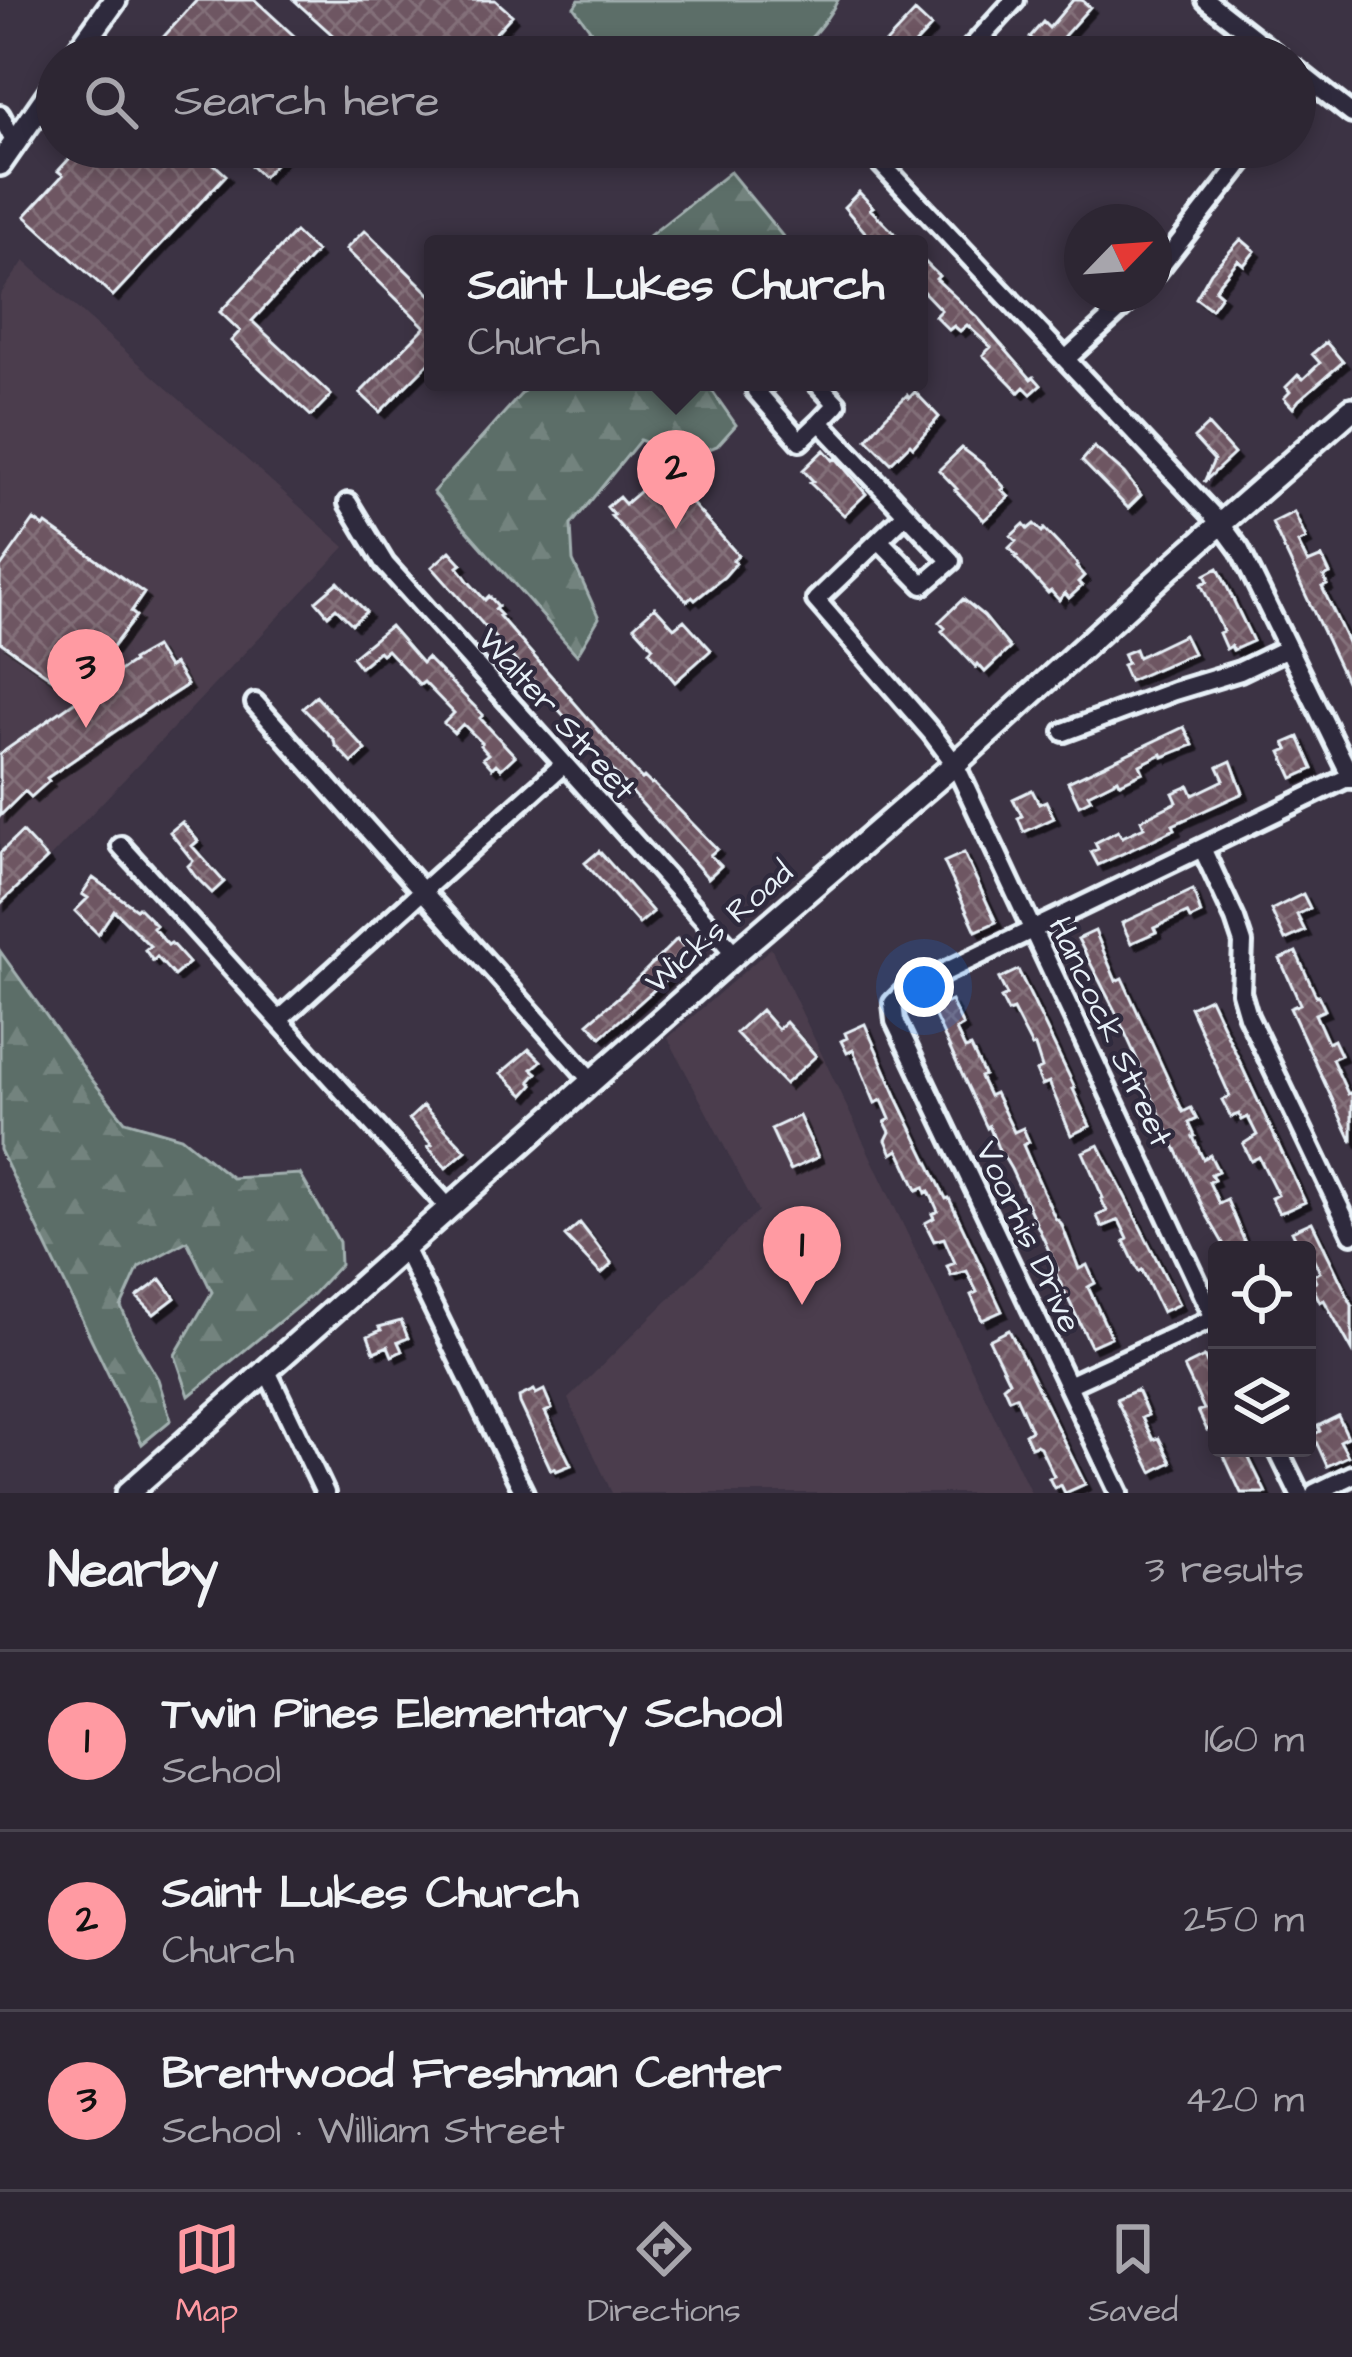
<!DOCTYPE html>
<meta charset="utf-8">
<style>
body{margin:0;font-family:"Architects Daughter",sans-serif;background:#39323f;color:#f1f3f6}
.controls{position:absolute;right:36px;bottom:36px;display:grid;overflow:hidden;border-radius:12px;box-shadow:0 6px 18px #0003}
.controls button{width:108px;height:108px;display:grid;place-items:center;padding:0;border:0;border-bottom:3px solid #48434e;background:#2d2633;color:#f1f3f6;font:60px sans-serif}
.compass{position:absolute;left:1064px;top:204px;width:108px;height:108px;border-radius:50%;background:#2d2633;box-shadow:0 6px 18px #0003;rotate:65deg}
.you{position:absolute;left:924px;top:987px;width:42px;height:42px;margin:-30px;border:9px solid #fff;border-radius:50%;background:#1a73e8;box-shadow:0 0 0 18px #1a73e833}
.badge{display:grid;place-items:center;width:78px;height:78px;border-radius:50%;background:#ff9aa2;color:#111;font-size:39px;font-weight:700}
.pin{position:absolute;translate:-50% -99px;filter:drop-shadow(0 3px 6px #0008)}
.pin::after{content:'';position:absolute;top:63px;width:42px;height:36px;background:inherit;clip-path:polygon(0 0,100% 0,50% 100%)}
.popup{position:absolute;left:424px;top:235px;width:504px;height:156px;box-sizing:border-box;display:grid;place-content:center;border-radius:12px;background:#2d2633;filter:drop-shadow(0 3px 9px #0005);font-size:39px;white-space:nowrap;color:#a7a5ac}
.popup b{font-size:45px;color:#f1f3f6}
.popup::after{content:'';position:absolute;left:50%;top:100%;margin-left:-24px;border:24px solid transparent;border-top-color:#2d2633}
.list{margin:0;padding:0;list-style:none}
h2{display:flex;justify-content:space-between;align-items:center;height:156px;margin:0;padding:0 48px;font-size:51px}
h2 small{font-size:39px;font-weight:400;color:#a7a5ac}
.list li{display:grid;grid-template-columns:78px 1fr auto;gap:36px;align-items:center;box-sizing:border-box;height:180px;padding:0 48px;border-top:3px solid #48434e}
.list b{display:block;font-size:45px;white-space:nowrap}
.list p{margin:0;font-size:39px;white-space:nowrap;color:#a7a5ac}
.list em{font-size:39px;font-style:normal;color:#a7a5ac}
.icon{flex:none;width:66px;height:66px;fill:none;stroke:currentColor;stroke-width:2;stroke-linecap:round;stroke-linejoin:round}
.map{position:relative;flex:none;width:1352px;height:1493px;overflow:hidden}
.search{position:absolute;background:#2d2633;box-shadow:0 6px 18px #0003;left:36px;right:36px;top:36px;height:132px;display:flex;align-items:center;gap:30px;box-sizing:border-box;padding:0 42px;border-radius:66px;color:#a7a5ac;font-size:45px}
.sheet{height:696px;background:#2d2633}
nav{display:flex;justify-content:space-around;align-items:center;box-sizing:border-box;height:168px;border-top:3px solid #48434e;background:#2d2633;font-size:33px;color:#a7a5ac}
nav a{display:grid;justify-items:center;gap:6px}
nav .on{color:#ff9aa2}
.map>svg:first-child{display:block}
.built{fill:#4b3e4d}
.forest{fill:url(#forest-firs);stroke:#a2b0b0;stroke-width:3}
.pitch{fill:#5b6e67;stroke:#a2b0b0;stroke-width:3}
.building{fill:url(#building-cross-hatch);stroke:#e8f1f8;stroke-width:3;filter:url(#shadow)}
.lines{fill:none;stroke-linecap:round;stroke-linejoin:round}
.minor-casing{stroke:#e8f1f8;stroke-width:26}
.major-casing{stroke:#e8f1f8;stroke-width:30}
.minor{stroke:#2f2a3d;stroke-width:16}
.major{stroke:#2f2a3d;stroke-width:21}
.labels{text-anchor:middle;stroke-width:9;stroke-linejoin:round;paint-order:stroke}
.street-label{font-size:33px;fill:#e8f1f8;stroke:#2f2a3d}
</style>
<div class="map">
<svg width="1352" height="1493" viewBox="0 0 1352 1493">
<defs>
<pattern id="forest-firs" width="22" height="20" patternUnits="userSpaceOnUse" patternTransform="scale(3)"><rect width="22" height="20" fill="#5b6e67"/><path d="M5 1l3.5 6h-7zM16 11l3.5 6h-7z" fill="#73837e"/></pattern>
<pattern id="building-cross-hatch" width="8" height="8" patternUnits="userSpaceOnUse" patternTransform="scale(3)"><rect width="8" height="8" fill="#6e5662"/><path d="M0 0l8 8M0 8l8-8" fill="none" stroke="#836f79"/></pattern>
<filter id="shadow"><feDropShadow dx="5.5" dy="5.5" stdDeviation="0" flood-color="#0009"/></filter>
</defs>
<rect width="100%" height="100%" fill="#3c3344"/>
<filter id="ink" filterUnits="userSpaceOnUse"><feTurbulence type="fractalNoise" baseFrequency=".00833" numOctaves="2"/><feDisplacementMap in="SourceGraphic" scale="24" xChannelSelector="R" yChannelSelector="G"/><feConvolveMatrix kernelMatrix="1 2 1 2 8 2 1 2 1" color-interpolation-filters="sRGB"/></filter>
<g filter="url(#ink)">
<path class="built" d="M24,261L345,547L0,910V295Z
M771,948L1031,1493H612L568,1399L758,1211L668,1038Z"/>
<path class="forest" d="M730,172L789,244H639Z
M532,382H706L736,425L717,446L687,458L640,440L571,525L573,561L599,618L577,655L433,492Z
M0,951L93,1081L125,1121L181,1137L232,1178L300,1174L339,1242L340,1265L313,1294L189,1396L175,1355L212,1292L187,1241L139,1267L121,1307L138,1345L158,1379L171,1420L142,1444L0,1150Z"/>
<path class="pitch" d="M579,0H838C825,23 810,43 788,57H620L599,42L574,7Z"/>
<path class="building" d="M197,0H255L317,57H173L158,43Z
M294,0H495L512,15L474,57H357Z
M1073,0H1082L1090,7L1048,54L1042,49L1037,55L1026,46L1032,39L1030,37L1043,22L1049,28Z
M915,12L931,27L903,57H873Z
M80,147H195L226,175L113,296L25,216L63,175L58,171Z
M231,147H291L263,177Z
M859,192L873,207L870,209L905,244H875L844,207Z
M365,230L433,297V359L380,412L360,393L425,327L346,249Z
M295,232L316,252L252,321L331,395L311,416L231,341L240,331L220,312Z
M1241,239L1255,251L1244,265L1238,260L1220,282L1215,290L1221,295L1211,309L1196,298L1211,272Z
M925,262L939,276L936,279L978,318L1031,379L1034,377L1041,385L1031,394L1024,387L1019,392L983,355L991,347L967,325L960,331L954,326L949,330L935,316L941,310L919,287V268Z
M1326,342L1343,362L1299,400L1293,408L1284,398L1290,392L1286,387L1298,375L1303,379L1320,363L1312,354Z
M915,392L939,417L913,447L910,444L891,463L867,439L884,418L907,395L909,398Z
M1208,425L1234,454L1204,482L1214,460L1194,438Z
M1094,447L1124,473L1141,495L1128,508L1082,461Z
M962,448L983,464L1005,488L1002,490L1009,497L984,520L955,490L957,489L939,470Z
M824,450L833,460L836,458L866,494L844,515L810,483L813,481L803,470Z
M663,471L738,555L733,560L736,563L724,577L695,600L692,597L687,601L611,516L614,515L607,507L619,497L625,504Z
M1294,512L1306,539L1298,543L1308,563L1322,557L1330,574L1324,577L1327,585L1322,587L1352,651V694L1272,523Z
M34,520L44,527L46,524L144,593L131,612L136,616L104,658L106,662L92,683L111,672L113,675L133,662L132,660L155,647L168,668L174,664L187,685L156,705L155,704L47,778L49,781L31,797L25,791L0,816V754L80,698L0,642V568Z
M1024,524L1028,529L1034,524L1042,532L1044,529L1078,565L1076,567L1084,576L1078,582L1082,586L1069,598L1065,593L1059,600L1051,591L1048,593L1015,557L1017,556L1009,548L1016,541L1011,536Z
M450,551L462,564L458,567L468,581L485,600L489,596L498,606L495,609L501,615L499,616L627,763L642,779L644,777L651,784L653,783L717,849L710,855L721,866L708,878L432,567Z
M1218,568L1253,641L1233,650L1231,646L1226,649L1219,633L1223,631L1201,584L1208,581L1205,575Z
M338,582L366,612L352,624L336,608L328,615L316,601Z
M963,599L984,616L1010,648L985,672L978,664L976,667L942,631L945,628L939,622Z
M655,607L674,628L684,620L711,650L675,682L649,651L653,647L634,626Z
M390,626L422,663L427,658L483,715L480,718L515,756L501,769L496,764L492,768L483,758L488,754L480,745L482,743L463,724L454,733L444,723L454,713L424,682L420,685L387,650L382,654L379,651L360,667L352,657Z
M1184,635L1193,653L1129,681L1122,665L1127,663L1123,654L1135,649L1138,657Z
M316,696L366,750L352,763L335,745L334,740L303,708Z
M1184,727L1193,745L1163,757L1162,754L1140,765L1143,772L1120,783L1118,779L1088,794L1091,799L1079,805L1068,782Z
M1299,737L1313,769L1293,778L1281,752L1288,749L1285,743Z
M1231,761L1243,793L1173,825L1175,829L1098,865L1091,852L1098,849L1095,843L1118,831L1122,837L1144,827L1141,820L1177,802L1173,793L1189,786L1193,795L1224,780L1218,767Z
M1032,790L1039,804L1046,801L1054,818L1024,832L1018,818L1022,816L1013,799Z
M182,822L198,841L192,846L224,882L212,893L195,876L188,866L193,861L170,832Z
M22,832L47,859L0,904V853Z
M599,851L653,912L639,924L585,863Z
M964,853L996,922L976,931L944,862Z
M93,878L136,909L138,907L156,925L153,928L168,945L171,943L189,963L174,976L157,957L153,961L145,950L150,946L114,910L98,934L75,911L88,898L82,894Z
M1193,890L1201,914L1190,919L1187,913L1154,928L1156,932L1131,943L1122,923Z
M1303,894L1310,908L1297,915L1305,931L1285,940L1271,910Z
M1095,931L1116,981L1122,978L1183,1112L1191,1108L1197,1119L1189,1123L1195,1136L1193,1137L1203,1159L1210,1155L1218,1171L1211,1174L1214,1180L1209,1182L1219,1204L1227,1200L1248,1250H1227L1205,1212L1140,1071L1142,1070L1115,1011L1078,939Z
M677,939L692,956L601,1037L588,1023L624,992Z
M1296,952L1316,996L1318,995L1325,1010L1315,1014L1328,1043L1334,1040L1341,1055L1332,1059L1348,1094L1352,1092V1142L1290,1008L1300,1004L1280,959Z
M1018,970L1075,1088L1073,1089L1090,1126L1071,1135L1049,1082L1042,1085L1036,1071L1042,1068L1035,1046L1032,1047L1013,1010L1008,1012L1001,998L1007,995L999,979Z
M1210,998L1305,1202L1285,1211L1279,1213L1271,1198L1278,1195L1259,1157L1251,1161L1243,1144L1257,1135L1248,1117L1242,1120L1239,1114L1231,1117L1222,1100L1230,1096L1190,1007Z
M951,1001L963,1026L956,1030L965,1049L971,1047L984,1075L980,1077L989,1096L995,1093L1014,1132L1023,1128L1029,1142L1023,1145L1055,1218L1061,1223L1079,1269L1087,1265L1095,1283L1088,1287L1111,1337L1091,1346L1055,1272L1058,1270L1011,1169L1004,1157L1002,1158L989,1126L987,1128L932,1010Z
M761,1010L778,1029L786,1022L816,1056L785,1084L736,1033Z
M865,1024L898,1100L946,1199L949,1198L1002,1311L982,1320L971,1295L977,1292L967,1271L951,1276L947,1266L955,1263L944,1238L934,1241L925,1223L934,1218L932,1214L938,1211L929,1191L926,1193L924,1187L917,1190L900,1153L898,1150L892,1154L886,1140L890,1132L885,1122L890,1119L882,1100L875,1103L853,1050L847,1053L841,1041L847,1038L845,1033Z
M529,1049L541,1061L532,1069L537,1073L530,1081L533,1085L524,1095L501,1073Z
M423,1106L466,1151L446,1168L428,1147L432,1145L409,1119Z
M799,1116L818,1157L790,1170L771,1129Z
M1099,1145L1179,1304L1162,1312L1142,1270L1139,1272L1124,1241L1128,1239L1119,1220L1102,1227L1097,1216L1107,1211L1101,1199L1103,1198L1083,1152Z
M1312,1222L1352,1305V1350L1324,1300L1320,1302L1311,1284L1316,1282L1313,1275L1320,1272L1311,1253L1307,1255V1250H1301L1292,1231Z
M580,1223L612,1264L601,1274L565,1236Z
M161,1279L175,1298L154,1314L137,1297Z
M401,1321L408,1338L398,1342L402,1351L392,1356L388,1346L374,1352L368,1336L381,1330L379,1327Z
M1009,1330L1085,1484L1065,1493L1061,1485L1054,1488L1049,1478L1054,1476L1040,1447L1036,1445L1031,1447L1025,1434L1031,1430L1016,1396L1009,1399L1003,1386L1009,1381L989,1340Z
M1204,1357L1217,1384V1425L1207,1430L1198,1411L1204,1409L1184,1367Z
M534,1390L536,1394L544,1390L552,1409L545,1412L571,1465L556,1471L555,1468L551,1470L520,1403L519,1397Z
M1137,1390L1148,1415L1142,1418L1153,1440L1159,1438L1171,1462L1152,1472L1116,1399Z
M1338,1416L1348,1437L1340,1441L1348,1456L1327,1466L1313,1435L1320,1431L1318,1426Z
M1240,1448H1244L1266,1493H1241L1224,1456Z"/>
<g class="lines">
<g class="minor-casing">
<path id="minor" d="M1206,0L1279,57
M963,57L1015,0
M1295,69L1352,114
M1295,94L1307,79
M0,115L15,143
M880,147L873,155L1221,524L1240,550L1352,779
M1154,275L1254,147
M1066,359L1137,294
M767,382L756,391L800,441L820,422
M816,382L837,404L820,422L951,561L923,585L879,540
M348,503L385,564L735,954
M906,514L816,600L931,732L955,764L1217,1324
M255,703L592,1081
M1064,732L1174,691L1240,671L1288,648
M121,846L449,1208
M1202,848L1235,919L1243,943L1241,992L1248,1016L1352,1234
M279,1020L564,764
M404,1248L524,1493
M267,1371L325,1493
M1068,1385L1214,1318
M1277,1448L1299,1493
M1119,1493L895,1021L893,1003L904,992L922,983L1351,776
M1315,1493L1352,1475"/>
</g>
<g class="major-casing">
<path id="major" d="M74,57L115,0
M0,164L57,82
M128,1493L735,954L955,764L1170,568L1352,409"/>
</g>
<use href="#minor" class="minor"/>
<use href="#major" class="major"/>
</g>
</g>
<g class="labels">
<g class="street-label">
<text transform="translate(558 713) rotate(48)" y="12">Walter Street</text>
<text transform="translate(718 926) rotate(-41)" y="12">Wicks Road</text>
<text transform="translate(1112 1031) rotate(65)" y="12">Hancock Street</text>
<text transform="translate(1030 1236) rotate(65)" y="12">Voorhis Drive</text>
</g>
</g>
</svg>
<div class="controls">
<button><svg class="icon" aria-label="locate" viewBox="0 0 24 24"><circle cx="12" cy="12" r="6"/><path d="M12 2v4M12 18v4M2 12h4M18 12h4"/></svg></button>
<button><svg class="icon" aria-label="layers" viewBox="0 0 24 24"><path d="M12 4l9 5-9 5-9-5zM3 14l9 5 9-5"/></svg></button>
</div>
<svg class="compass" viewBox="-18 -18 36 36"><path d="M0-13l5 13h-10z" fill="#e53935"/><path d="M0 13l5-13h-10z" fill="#a7a5ac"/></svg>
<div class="you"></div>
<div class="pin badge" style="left:802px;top:1305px">1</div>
<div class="pin badge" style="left:676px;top:529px">2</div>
<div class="popup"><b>Saint Lukes Church</b>Church</div>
<div class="pin badge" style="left:86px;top:728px">3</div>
<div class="search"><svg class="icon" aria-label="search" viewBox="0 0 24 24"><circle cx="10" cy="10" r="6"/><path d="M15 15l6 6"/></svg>Search here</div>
</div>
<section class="sheet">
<h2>Nearby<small>3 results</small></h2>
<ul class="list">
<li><span class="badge">1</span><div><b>Twin Pines Elementary School</b><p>School</p></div><em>160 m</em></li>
<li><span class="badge">2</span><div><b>Saint Lukes Church</b><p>Church</p></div><em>250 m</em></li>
<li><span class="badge">3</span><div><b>Brentwood Freshman Center</b><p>School · William Street</p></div><em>420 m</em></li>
</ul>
</section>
<nav>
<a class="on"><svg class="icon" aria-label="map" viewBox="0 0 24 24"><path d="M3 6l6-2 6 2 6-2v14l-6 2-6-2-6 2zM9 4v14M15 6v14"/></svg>Map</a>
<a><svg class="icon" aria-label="directions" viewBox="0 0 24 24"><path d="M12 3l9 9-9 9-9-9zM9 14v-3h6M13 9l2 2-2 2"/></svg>Directions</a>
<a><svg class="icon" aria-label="saved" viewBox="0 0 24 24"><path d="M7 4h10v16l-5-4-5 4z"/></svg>Saved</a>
</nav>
